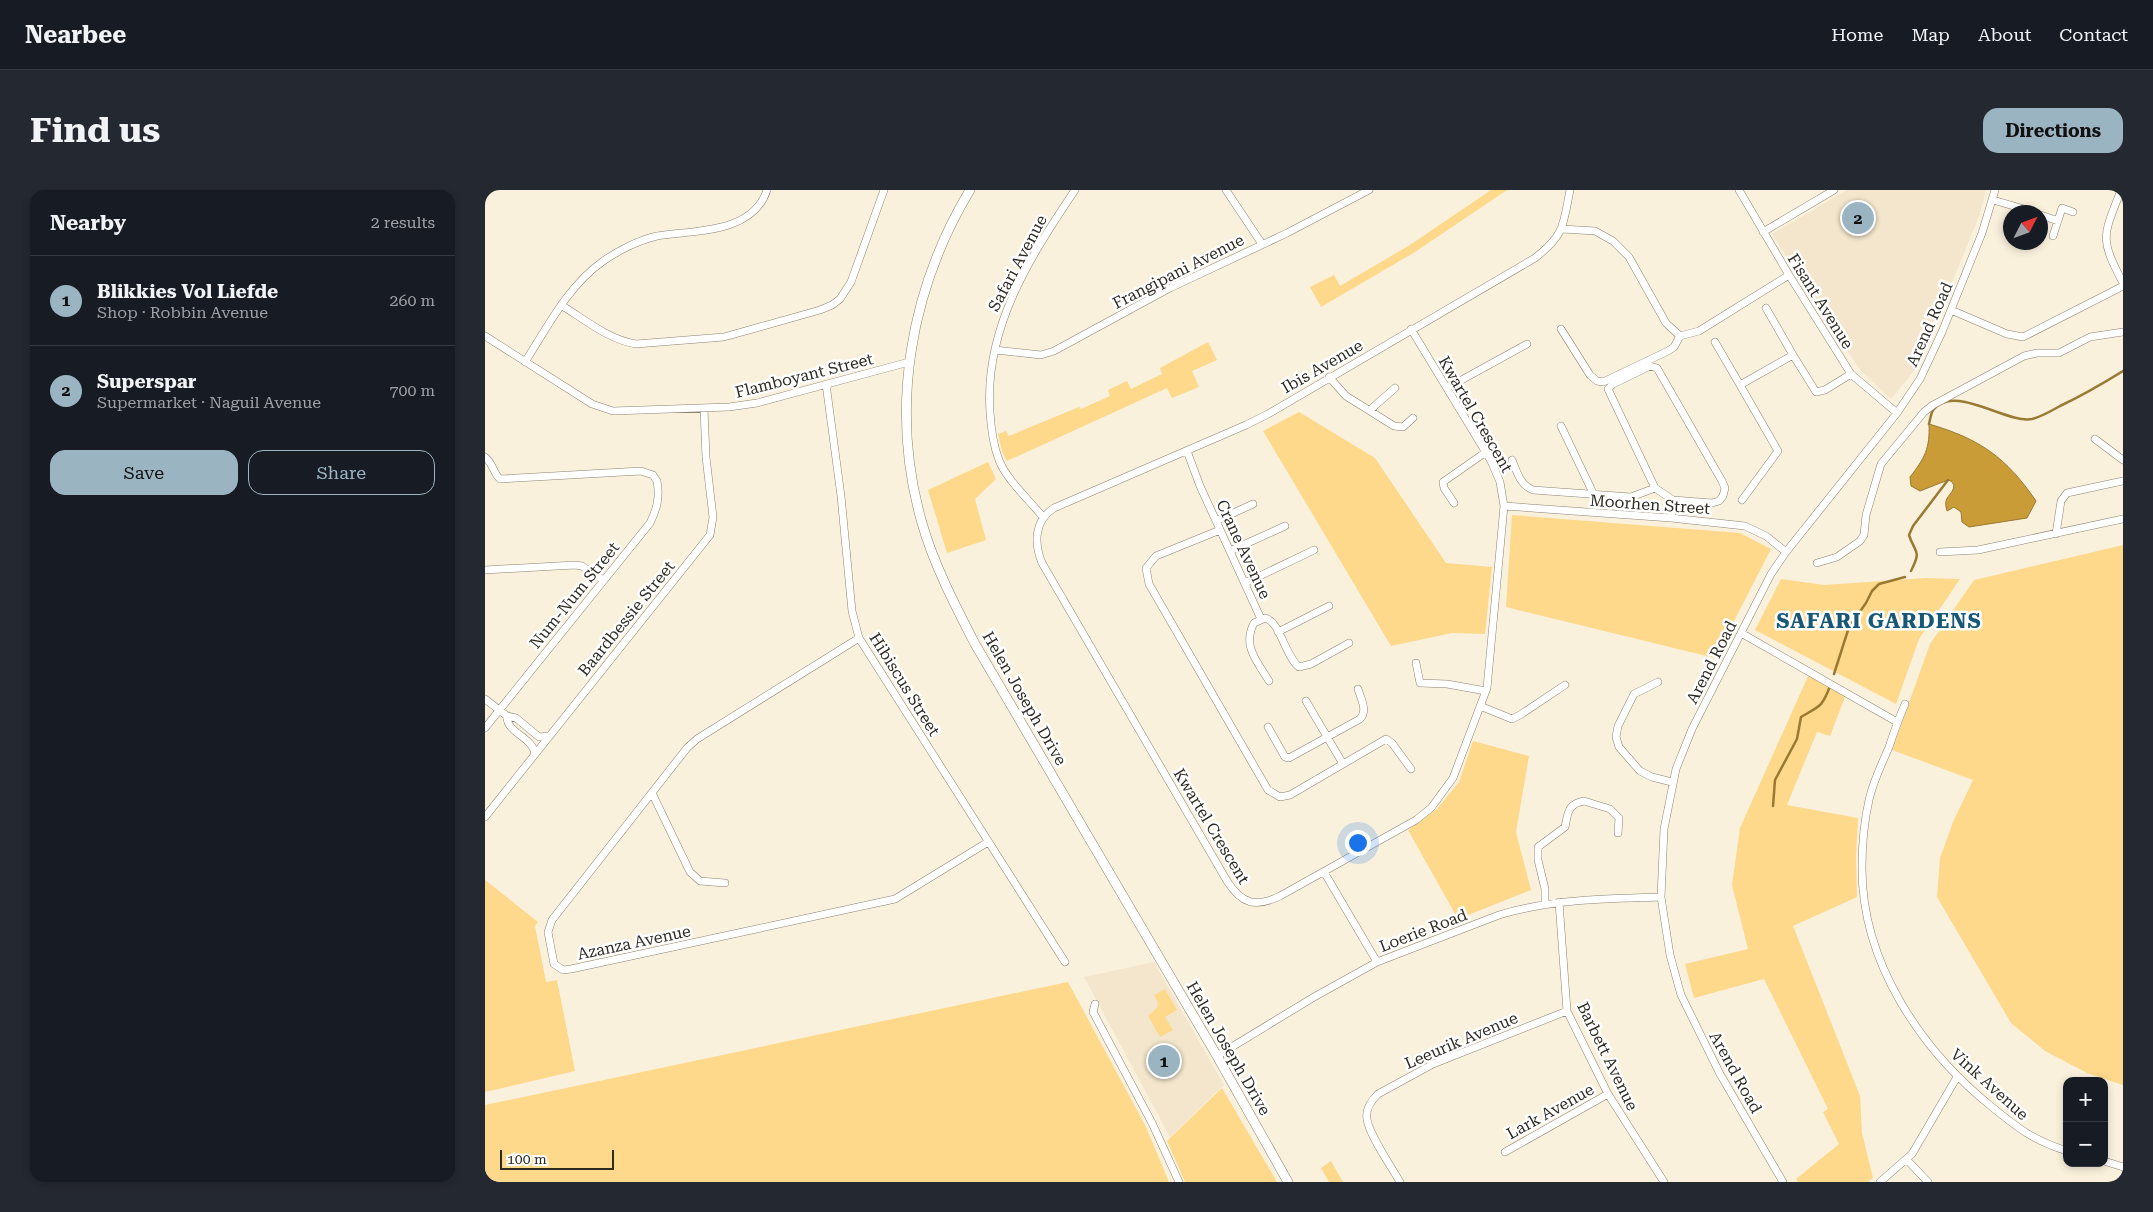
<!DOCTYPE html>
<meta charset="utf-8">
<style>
body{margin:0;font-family:"Roboto Serif",serif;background:#242831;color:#f1f3f6}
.controls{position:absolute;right:15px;bottom:15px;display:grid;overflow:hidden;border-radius:10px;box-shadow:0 2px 8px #0003}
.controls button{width:45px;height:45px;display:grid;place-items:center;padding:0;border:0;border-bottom:1px solid #363941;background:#171b24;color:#f1f3f6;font:25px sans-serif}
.compass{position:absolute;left:1518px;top:15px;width:45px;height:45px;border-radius:50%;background:#171b24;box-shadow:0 2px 8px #0003;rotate:48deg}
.scale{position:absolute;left:15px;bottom:12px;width:114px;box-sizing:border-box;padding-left:5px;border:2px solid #2e2b23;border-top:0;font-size:14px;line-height:18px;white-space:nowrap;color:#2e2b23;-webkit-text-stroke:4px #fff;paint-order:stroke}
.you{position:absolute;left:872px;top:652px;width:18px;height:18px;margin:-12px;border:4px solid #fff;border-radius:50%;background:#1a73e8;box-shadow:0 0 0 8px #1a73e833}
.badge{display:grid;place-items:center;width:32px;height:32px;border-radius:50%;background:#9bb4c2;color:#111;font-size:16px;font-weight:700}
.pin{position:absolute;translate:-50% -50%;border:2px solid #fff;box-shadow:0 1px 5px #0006}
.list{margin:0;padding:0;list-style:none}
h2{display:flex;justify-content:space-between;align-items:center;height:65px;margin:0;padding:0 20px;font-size:21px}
h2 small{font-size:16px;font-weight:400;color:#9ea1a6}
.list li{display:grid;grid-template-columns:32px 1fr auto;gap:15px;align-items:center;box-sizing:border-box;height:90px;padding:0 20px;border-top:1px solid #363941}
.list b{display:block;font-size:19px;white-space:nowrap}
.list p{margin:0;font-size:16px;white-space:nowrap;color:#9ea1a6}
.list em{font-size:16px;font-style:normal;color:#9ea1a6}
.actions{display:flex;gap:10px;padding:15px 20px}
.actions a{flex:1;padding:11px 0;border:1px solid #9bb4c2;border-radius:15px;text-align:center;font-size:18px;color:#9bb4c2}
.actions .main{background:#9bb4c2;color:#111}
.map{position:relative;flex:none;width:1638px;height:992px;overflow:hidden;border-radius:15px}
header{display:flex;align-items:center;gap:30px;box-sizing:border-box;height:70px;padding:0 25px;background:#171b24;border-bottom:1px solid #363941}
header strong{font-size:24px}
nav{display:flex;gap:28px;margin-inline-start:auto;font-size:18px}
.intro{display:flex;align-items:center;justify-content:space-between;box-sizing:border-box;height:120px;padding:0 30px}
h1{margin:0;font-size:35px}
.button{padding:12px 22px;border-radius:15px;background:#9bb4c2;color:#111;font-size:18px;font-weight:700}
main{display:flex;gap:30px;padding:0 30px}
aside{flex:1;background:#171b24;border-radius:15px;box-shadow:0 2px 8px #0003}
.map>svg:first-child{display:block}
.built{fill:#f3e6cc}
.green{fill:#fed88b}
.water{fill:#c99c38;stroke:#9a7a32}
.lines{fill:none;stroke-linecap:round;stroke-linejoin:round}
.stream{stroke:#9a7a32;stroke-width:2.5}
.minor-casing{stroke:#8b8270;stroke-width:8}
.tertiary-casing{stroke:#8b8270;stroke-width:10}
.minor{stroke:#fff;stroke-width:7}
.tertiary{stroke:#fff;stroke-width:9}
.labels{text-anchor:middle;stroke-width:5;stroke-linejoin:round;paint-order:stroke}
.street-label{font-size:16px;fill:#2e2b23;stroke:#fff}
.district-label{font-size:21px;font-weight:bold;letter-spacing:1px;fill:#185877;stroke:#fff}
</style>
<header>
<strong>Nearbee</strong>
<nav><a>Home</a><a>Map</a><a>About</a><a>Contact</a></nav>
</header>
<div class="intro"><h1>Find us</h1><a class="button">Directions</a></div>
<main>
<aside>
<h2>Nearby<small>2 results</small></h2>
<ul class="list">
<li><span class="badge">1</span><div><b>Blikkies Vol Liefde</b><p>Shop · Robbin Avenue</p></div><em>260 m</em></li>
<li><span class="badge">2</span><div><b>Superspar</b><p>Supermarket · Naguil Avenue</p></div><em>700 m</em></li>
</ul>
<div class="actions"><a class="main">Save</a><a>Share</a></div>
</aside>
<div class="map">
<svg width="1638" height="992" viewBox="0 0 1638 992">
<rect width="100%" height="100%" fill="#faf1dd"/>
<path class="built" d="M1362,0H1501L1495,24L1433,176L1406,209L1375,180L1287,44Z
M669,772L739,895L685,947L599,787Z"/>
<path class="green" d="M1006,0H1022L930,62L836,117L825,97L849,85L855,96L925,55Z
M723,152L732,170L707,181L714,197L687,208L682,198L522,271L517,261L513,244L521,241L524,246L594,217L596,219L625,206L623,200L642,191L646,199L677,184L675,178Z
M814,222L890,268L961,373L1007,377L1000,444L967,443L906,456L778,241Z
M503,272L511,289L490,309L501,350L462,363L443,300Z
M1027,325L1255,343L1286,359L1230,468L1021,417Z
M1638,355V895L1602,883L1560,861L1526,833L1452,707L1455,668L1468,632L1488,590L1407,560L1445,454L1489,390Z
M1441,388L1475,389L1434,449L1411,514L1270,440L1296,389L1339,395Z
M1324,484L1361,504L1345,546L1332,542L1302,615L1373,628L1371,667L1372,707L1308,736L1375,906L1377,943L1388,988L1383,992H1313L1311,989L1354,954L1338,922L1343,919L1279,789L1209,808L1200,774L1263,759L1247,695L1255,638Z
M988,551L1044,566L1031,642L1046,700L973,729L923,640L952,619L974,592Z
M0,690L53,732L50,736L61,792L72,790L90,881L0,902Z
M583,792L661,937L684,992H0V915Z
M680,799L692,820L680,827L688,840L675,847L663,826L672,818L673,812L669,805Z
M737,898L792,992H700L682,951Z
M846,971L858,992H844L836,978Z"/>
<path class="water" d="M1444,234C1495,249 1521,267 1551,311L1542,328L1484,337L1477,332L1476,322L1469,317L1462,321C1457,305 1468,307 1469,295L1466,291L1463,290L1435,301L1426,296L1425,287C1440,268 1445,258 1444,234Z"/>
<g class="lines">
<path class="stream" d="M1444,234C1445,230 1446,223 1448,220C1469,193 1521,234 1547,229C1556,227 1566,221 1575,216C1596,206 1617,194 1638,181
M1426,381C1437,359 1430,364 1424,345L1428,336L1463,290
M1349,484L1364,437L1381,413L1387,401L1394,394L1420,387
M1288,616L1290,590L1312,549L1316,527C1334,516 1337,518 1345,496"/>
<g class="minor-casing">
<path id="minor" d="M741,0L777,54
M1254,0L1304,85L1366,184L1412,223
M1636,0C1618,47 1614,47 1638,93
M1508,10L1549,22
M1556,25L1573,31
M1077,39L1110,41L1128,51L1144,67L1181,133L1195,146L1214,141L1304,85
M1278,42L1349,0
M1568,46L1577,18L1588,22
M76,115C99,129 124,150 151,154L239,147L335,120L347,115L355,109L366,92L399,0
M1281,118L1308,165
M1466,120L1522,144L1538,147L1638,96
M926,139L1006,271L1015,292L1019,316L1002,498L968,588L946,618L931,630L795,706C770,718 757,714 742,691L557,373C549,353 549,331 569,318L761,235L783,224L1050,68C1080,45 1078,35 1085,0
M1076,139L1105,185L1112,191L1118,192L1183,161L1189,157L1195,146
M0,146L107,214L128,221L244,217L272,213L424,172
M1230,152L1255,195
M510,160L556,165L569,161L683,99L802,43L884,0
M40,172C62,138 83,96 117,72C132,61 154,50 172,46C209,40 268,44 282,0
M1165,176L1172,178L1237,291L1240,298L1238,306L1234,311L1227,313L1188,310L1170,298L1123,199L1128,194Z
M844,187L861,206L909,236L918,237L928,228
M341,194L356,306L367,421L374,448L580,772
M962,198L1042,154
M885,220L910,198
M1076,236L1109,305
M1610,249L1638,270
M702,261L715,296L776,429
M0,267C8,273 8,283 15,289L156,281L168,285L172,291C175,307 172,319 165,333L0,538
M1027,270C1032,282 1035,295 1048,300L1146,307L1170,298
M1257,310L1293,261L1255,195L1308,165L1331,202L1340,200L1366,184
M969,313L959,298L958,292L1001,262
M1019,316L1186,328L1260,336L1281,346L1301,362
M558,327C545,311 521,289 514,270C508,255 506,238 505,222C499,138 545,67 590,0
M1186,328L1188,310
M731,331L768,314
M735,340L671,366L661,378L664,394L783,600L795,607L805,605L901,549L907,553L926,579
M1571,344L1576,311L1582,303L1638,291
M745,361L800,336
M1455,362L1493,360L1638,329
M1332,373L1352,367L1375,351L1379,345L1381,325L1396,274L1439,222L1448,215L1539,166L1552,163H1574L1605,147L1638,142
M0,380L90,375L97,376L118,390
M760,393L829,360
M793,442L844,416
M1256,443L1412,532
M374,448L212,549L202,558L67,730L63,742L69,774L78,780L86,779L410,709L503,652
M931,473L935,493L962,494L1001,501
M784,491C772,471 757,456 769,433L780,428C795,431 800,466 814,477L826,474L864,453
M1173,492L1149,504L1133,536L1131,547L1134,557L1155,581L1167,587L1187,592
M0,509L22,526L31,528L54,547L64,546
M821,511L858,574
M1420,514C1414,528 1409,542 1404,557C1397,574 1388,591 1384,610C1379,632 1377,656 1377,678C1377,773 1436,860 1507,917C1534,939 1548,950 1582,961
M995,516L1027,529L1035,525L1080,495
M22,526C21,543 48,547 50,564
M783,537L800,567L804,568L875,529C883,521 876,509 873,499
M167,603L205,682L215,691L240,693
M0,627L225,345L228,327L221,267L219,219
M839,682L892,772
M1074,712L1082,821L1123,904L1179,992
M1060,714V699L1053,670V657L1080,637C1083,624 1082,614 1099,611L1125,619L1134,628L1133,643
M610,814L608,822L667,933L694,992
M732,866L829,807L892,772L1014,725C1067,709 1121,709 1176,707
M1020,962L1123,904
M1422,970L1443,992
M1619,971L1638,977
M915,992C906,976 884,945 882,929C880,919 886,911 893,904L948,874L1082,821
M1298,992L1235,884L1196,805L1185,765L1176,707L1179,639L1191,579L1207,539L1286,384L1301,362L1412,223L1435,189L1457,142L1497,43L1510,0
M1395,992L1427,964L1472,887"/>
</g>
<g class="tertiary-casing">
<path id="tertiary" d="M485,0C425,100 404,219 437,333C449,375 470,415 490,454L732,866L803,992"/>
</g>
<use href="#minor" class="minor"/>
<use href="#tertiary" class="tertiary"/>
</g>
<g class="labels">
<g class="street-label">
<text transform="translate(532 73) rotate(-62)" y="6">Safari Avenue</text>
<text transform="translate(693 81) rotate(-27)" y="6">Frangipani Avenue</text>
<text transform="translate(1336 111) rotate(58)" y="6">Fisant Avenue</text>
<text transform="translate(1444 134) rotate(-66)" y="6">Arend Road</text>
<text transform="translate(837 176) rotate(-30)" y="6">Ibis Avenue</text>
<text transform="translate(319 185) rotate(-14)" y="6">Flamboyant Street</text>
<text transform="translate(991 224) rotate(60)" y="6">Kwartel Crescent</text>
<text transform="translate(1165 314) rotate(4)" y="6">Moorhen Street</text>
<text transform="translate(759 359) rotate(65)" y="6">Crane Avenue</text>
<text transform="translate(89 405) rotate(-51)" y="6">Num-Num Street</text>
<text transform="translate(141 428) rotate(-51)" y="6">Baardbessie Street</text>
<text transform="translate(1226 472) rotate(-63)" y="6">Arend Road</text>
<text transform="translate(420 494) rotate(58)" y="6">Hibiscus Street</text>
<text transform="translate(540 508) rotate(60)" y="6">Helen Joseph Drive</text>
<text transform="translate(727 636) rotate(59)" y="6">Kwartel Crescent</text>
<text transform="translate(938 740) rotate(-21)" y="6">Loerie Road</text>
<text transform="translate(149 752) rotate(-12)" y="6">Azanza Avenue</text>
<text transform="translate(976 850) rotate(-23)" y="6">Leeurik Avenue</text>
<text transform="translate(744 858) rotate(60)" y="6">Helen Joseph Drive</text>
<text transform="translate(1123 866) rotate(64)" y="6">Barbett Avenue</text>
<text transform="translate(1251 882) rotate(61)" y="6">Arend Road</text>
<text transform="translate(1505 894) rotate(42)" y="6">Vink Avenue</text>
<text transform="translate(1065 921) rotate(-29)" y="6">Lark Avenue</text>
</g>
<g class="district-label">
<text x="1394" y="438">SAFARI GARDENS</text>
</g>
</g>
</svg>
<div class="controls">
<button>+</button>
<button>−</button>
</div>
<svg class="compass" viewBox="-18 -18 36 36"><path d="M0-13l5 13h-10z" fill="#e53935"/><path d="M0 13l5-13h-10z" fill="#9ea1a6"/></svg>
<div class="scale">100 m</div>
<div class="you"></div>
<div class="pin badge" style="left:679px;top:871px">1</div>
<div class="pin badge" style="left:1373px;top:28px">2</div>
</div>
</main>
